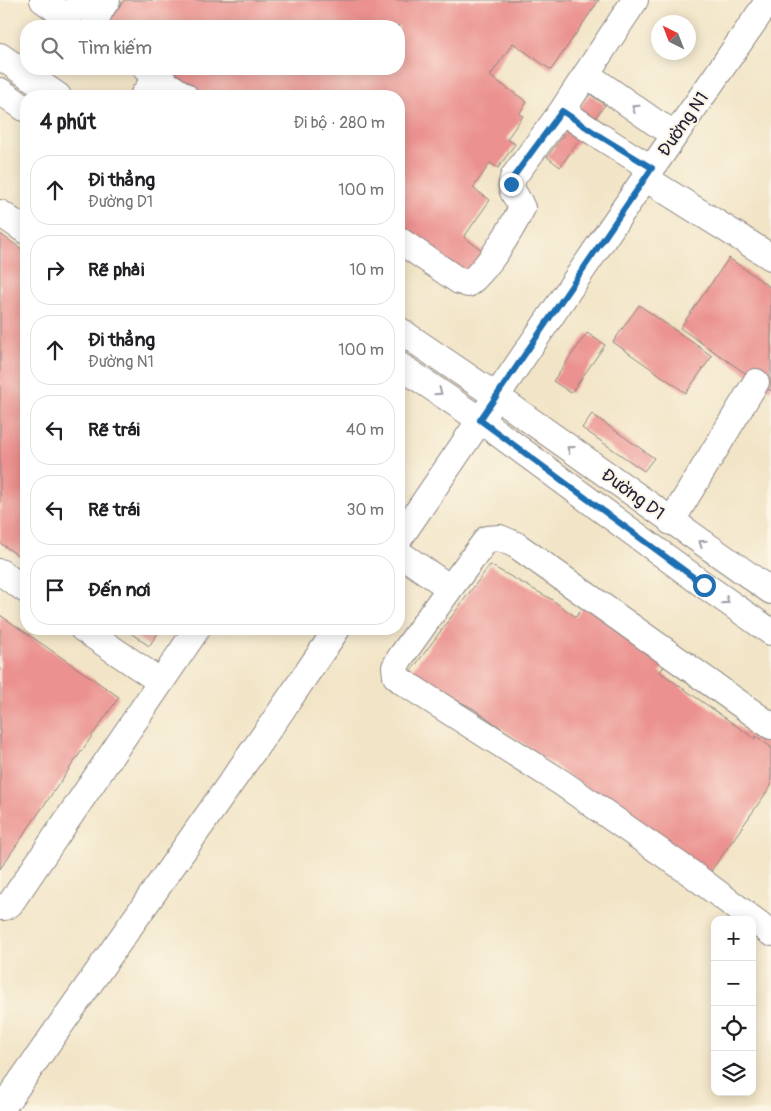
<!DOCTYPE html>
<html lang="vi">
<meta charset="utf-8">
<style>
body{margin:0;font-family:Pangolin,sans-serif;background:#f6f6f6;color:#202124}
.controls{position:absolute;right:15px;bottom:15px;display:grid;overflow:hidden;border-radius:10px;box-shadow:0 2px 12px #0003}
.controls button{width:45px;height:45px;display:grid;place-items:center;padding:0;border:0;border-bottom:1px solid #e0e0e0;background:#fff;color:#202124;font:25px sans-serif}
.compass{position:absolute;left:651px;top:15px;width:45px;height:45px;border-radius:50%;background:#fff;box-shadow:0 2px 12px #0003;rotate:318deg}
.stop{position:absolute;width:15px;height:15px;margin:-11px;border:4px solid #1f6fb2;border-radius:50%;background:#fff}
.stop.end{background:#1f6fb2;border-color:#fff;box-shadow:0 1px 5px #0008}
.list{margin:0;padding:0;list-style:none}
h2{display:flex;justify-content:space-between;align-items:center;height:65px;margin:0;padding:0 20px;font-size:21px}
h2 small{font-size:16px;font-weight:400;color:#757577}
.list li{display:grid;grid-template-columns:32px 1fr auto;gap:15px;align-items:center;box-sizing:border-box;height:70px;margin:0 10px 10px;padding:0 10px;border:1px solid #e0e0e0;border-radius:20px}
.list b{display:block;font-size:19px;white-space:nowrap}
.list p{margin:0;font-size:16px;white-space:nowrap;color:#757577}
.list em{font-size:16px;font-style:normal;color:#757577}
.icon{flex:none;width:28px;height:28px;fill:none;stroke:currentColor;stroke-width:2;stroke-linecap:round;stroke-linejoin:round}
.map{position:relative;flex:none;width:771px;height:1111px;overflow:hidden}
.search{position:absolute;background:#fff;box-shadow:0 2px 12px #0003;left:20px;top:20px;width:385px;height:55px;display:flex;align-items:center;gap:12px;box-sizing:border-box;padding:0 18px;border-radius:20px;color:#757577;font-size:19px}
.panel{position:absolute;background:#fff;box-shadow:0 2px 12px #0003;left:20px;top:90px;width:385px;height:545px;border-radius:20px}
.map>svg:first-child{display:block}
.building{fill:#eb918f}
.lines{fill:none;stroke-linecap:round;stroke-linejoin:round}
.minor-casing{stroke:#8a8481;stroke-width:28}
.minor{stroke:#fff;stroke-width:26}
.oneway{stroke:#9c9ca7}
.route{stroke:#1f6fb2;stroke-width:6}
.labels{text-anchor:middle;stroke-width:4;stroke-linejoin:round;paint-order:stroke}
.street-label{font-size:18px;fill:#22223b;stroke:#fcf5e5}
</style>
<div class="map">
<svg width="771" height="1111" viewBox="0 0 771 1111">
<rect width="100%" height="100%" fill="#fcf5e5"/>
<filter id="ink" filterUnits="userSpaceOnUse"><feTurbulence type="fractalNoise" baseFrequency=".02" numOctaves="2"/><feDisplacementMap in="SourceGraphic" scale="10" xChannelSelector="R" yChannelSelector="G"/><feConvolveMatrix kernelMatrix="1 2 1 2 8 2 1 2 1" color-interpolation-filters="sRGB"/></filter>
<filter id="wash" filterUnits="userSpaceOnUse"><feTurbulence type="fractalNoise" baseFrequency=".0096" numOctaves="4" result="noise"/><feDisplacementMap in="SourceGraphic" scale="20" xChannelSelector="R" yChannelSelector="G"/><feGaussianBlur stdDeviation="1.12" result="paint"/><feColorMatrix in="noise" values="0 0 0 0 0 0 0 0 0 0 0 0 0 0 0 0 0 1.4 0 .05"/><feComposite in="paint" operator="in"/></filter>
<g filter="url(#wash)">
<rect width="100%" height="100%" fill="#f2e5c7"/>
<g id="blocks">
<path class="building" d="M124,0H599L551,70L513,43L490,76L527,102L519,114L523,116L507,139L515,144L498,168L490,163L473,188L490,200L464,237L483,251L462,282L399,252V96H175L136,69H399V26H106Z
M590,94L605,105L592,122L577,111Z
M568,129L581,138L560,167L547,157Z
M0,234L26,252V561L0,543Z
M729,258L771,288V391L680,328Z
M639,305L712,356L686,393L613,342Z
M587,333L605,345L571,393L553,381Z
M592,414L654,458L644,471L582,428Z
M490,565L551,599L576,617L585,604L667,662L660,672L755,739L756,736L771,747V786L709,874L474,709L408,675Z
M0,615L119,697L0,869Z
M125,629H161L149,646Z"/>
</g>
</g>
<g filter="url(#ink)">
<use href="#blocks" fill-opacity="0" stroke="#8a8481" stroke-width="1"/>
<g class="lines">
<g class="minor-casing">
<path id="minor" d="M43,0C62,13 67,23 83,0
M97,26L95,21L101,9L107,0
M0,56L58,96
M586,74L656,123L676,134
M156,77L185,96
M0,91L26,109
M143,96L156,77L146,69
M562,111L598,135L652,169
M645,178L771,257
M0,213L26,231
M399,240L459,281L468,284C489,267 510,232 522,208C517,194 507,192 514,176L562,111L635,0
M399,330L496,396L771,591
M399,365L480,420L704,585L771,632
M671,522L756,382
M399,539L645,178L769,0
M399,553L450,588L400,658L395,667L396,676L403,682L562,783L692,874L771,933
M0,572L26,590
M450,588L487,539L500,538L516,545L771,726
M83,629L161,682
M0,907H4L10,904L197,629
M0,1111L277,717L337,629"/>
</g>
<use href="#minor" class="minor"/>
</g>
<defs><path id="oneway-chevron" d="M-2-3.5L2.5 0L-2 3.5" fill="none" stroke-width="1.6" stroke-linecap="round" stroke-linejoin="round" transform="scale(1.25)"/></defs>
<g class="oneway">
<use href="#oneway-chevron" transform="translate(635 108) rotate(-146)"/>
<use href="#oneway-chevron" transform="translate(439 392) rotate(35)"/>
<use href="#oneway-chevron" transform="translate(570 449) rotate(-144)"/>
<use href="#oneway-chevron" transform="translate(702 543) rotate(-145)"/>
<use href="#oneway-chevron" transform="translate(726 601) rotate(35)"/>
</g>
</g>
<g class="lines" filter="url(#ink)">
<path class="route" d="M511,184L514,176L562,111L598,135L652,168L480,420L704,585"/>
</g>
<g class="labels">
<g class="street-label">
<text transform="translate(683 124) rotate(-55)" y="6">Đường N1</text>
<text transform="translate(633 494) rotate(36)" y="6">Đường D1</text>
</g>
</g>
</svg>
<div class="controls">
<button>+</button>
<button>−</button>
<button><svg class="icon" aria-label="locate" viewBox="0 0 24 24"><circle cx="12" cy="12" r="6"/><path d="M12 2v4M12 18v4M2 12h4M18 12h4"/></svg></button>
<button><svg class="icon" aria-label="layers" viewBox="0 0 24 24"><path d="M12 4l9 5-9 5-9-5zM3 14l9 5 9-5"/></svg></button>
</div>
<svg class="compass" viewBox="-18 -18 36 36"><path d="M0-13l5 13h-10z" fill="#e53935"/><path d="M0 13l5-13h-10z" fill="#757577"/></svg>
<div class="stop" style="left:704px;top:585px"></div>
<div class="stop end" style="left:511px;top:184px"></div>
<div class="search"><svg class="icon" aria-label="search" viewBox="0 0 24 24"><circle cx="10" cy="10" r="6"/><path d="M15 15l6 6"/></svg>Tìm kiếm</div>
<section class="panel">
<h2>4 phút<small>Đi bộ · 280 m</small></h2>
<ul class="list">
<li><svg class="icon" aria-label="ahead" viewBox="0 0 24 24"><path d="M12 20V5M6 11l6-6 6 6"/></svg><div><b>Đi thẳng</b><p>Đường D1</p></div><em>100 m</em></li>
<li><svg class="icon" aria-label="right" viewBox="0 0 24 24"><path d="M7 20v-9h11M14 6l5 5-5 5"/></svg><div><b>Rẽ phải</b></div><em>10 m</em></li>
<li><svg class="icon" aria-label="ahead" viewBox="0 0 24 24"><path d="M12 20V5M6 11l6-6 6 6"/></svg><div><b>Đi thẳng</b><p>Đường N1</p></div><em>100 m</em></li>
<li><svg class="icon" aria-label="left" viewBox="0 0 24 24"><path d="M17 20v-9H6M10 6l-5 5 5 5"/></svg><div><b>Rẽ trái</b></div><em>40 m</em></li>
<li><svg class="icon" aria-label="left" viewBox="0 0 24 24"><path d="M17 20v-9H6M10 6l-5 5 5 5"/></svg><div><b>Rẽ trái</b></div><em>30 m</em></li>
<li><svg class="icon" aria-label="arrive" viewBox="0 0 24 24"><path d="M6 21V4h12l-3 4 3 4H6"/></svg><div><b>Đến nơi</b></div></li>
</ul>
</section>
</div>
